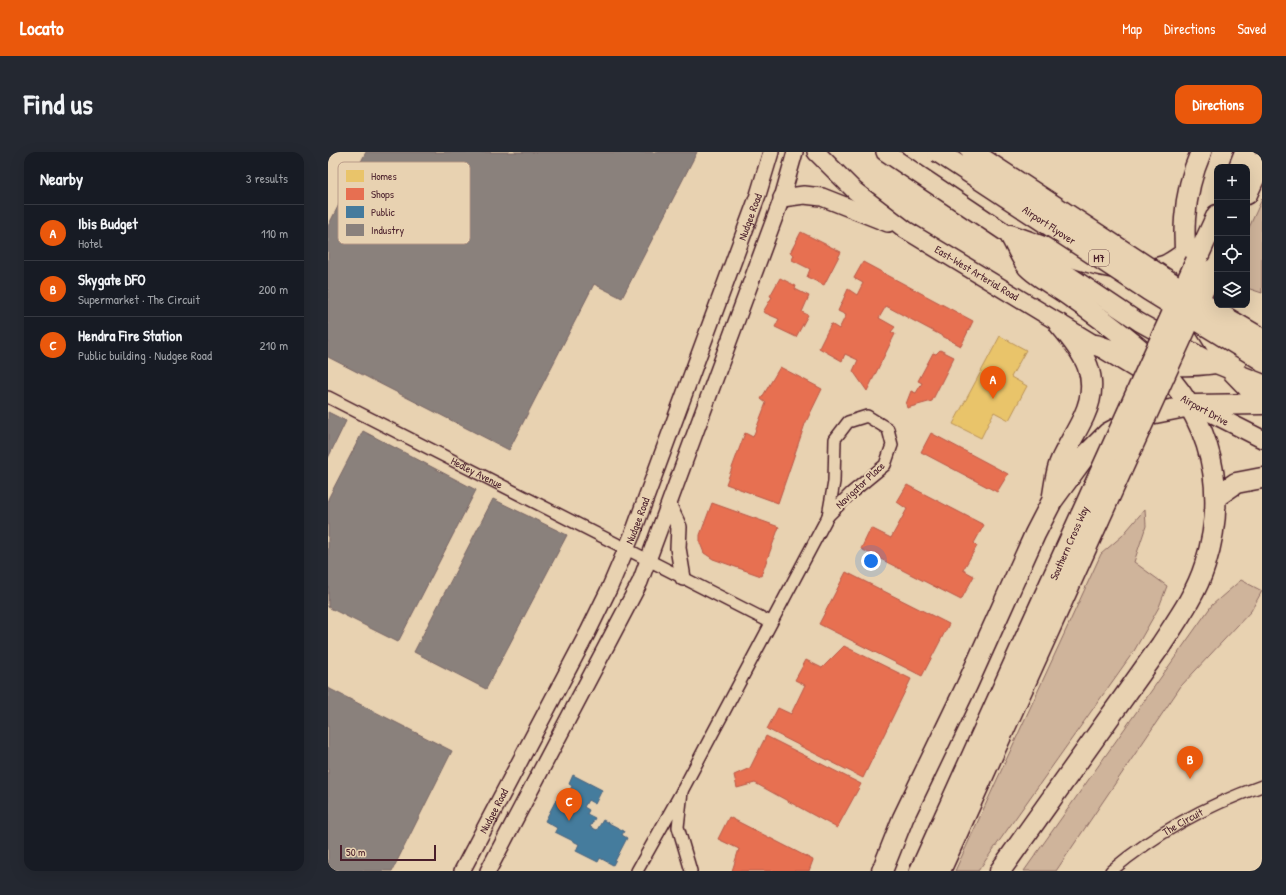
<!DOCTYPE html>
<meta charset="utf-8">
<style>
body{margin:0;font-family:"Patrick Hand",sans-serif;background:#242831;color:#f1f3f6}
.controls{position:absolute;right:12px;top:12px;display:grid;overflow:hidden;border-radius:8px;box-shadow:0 4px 16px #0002}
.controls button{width:36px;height:36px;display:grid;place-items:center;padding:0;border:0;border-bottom:1px solid #363941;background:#171b24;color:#f1f3f6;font:20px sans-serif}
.scale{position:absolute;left:12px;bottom:10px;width:96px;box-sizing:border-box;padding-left:4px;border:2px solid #4a1f2b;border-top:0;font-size:11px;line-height:14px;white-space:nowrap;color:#4a1f2b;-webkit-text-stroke:3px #e8d2b1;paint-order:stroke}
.you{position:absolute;left:543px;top:409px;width:14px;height:14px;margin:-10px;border:3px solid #fff;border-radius:50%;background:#1a73e8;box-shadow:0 0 0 6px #1a73e833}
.badge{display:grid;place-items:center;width:26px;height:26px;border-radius:50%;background:#ea580c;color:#fff;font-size:13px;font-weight:700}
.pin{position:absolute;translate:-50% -33px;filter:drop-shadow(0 1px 2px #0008)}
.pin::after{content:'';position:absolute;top:21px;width:14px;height:12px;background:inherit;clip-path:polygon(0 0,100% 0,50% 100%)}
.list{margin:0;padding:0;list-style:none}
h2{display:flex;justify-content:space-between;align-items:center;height:52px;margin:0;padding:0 16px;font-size:17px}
h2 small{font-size:13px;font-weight:400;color:#9ea1a6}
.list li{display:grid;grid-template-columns:26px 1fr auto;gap:12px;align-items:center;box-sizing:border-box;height:56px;padding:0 16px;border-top:1px solid #363941}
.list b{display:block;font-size:15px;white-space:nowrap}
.list p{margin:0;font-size:13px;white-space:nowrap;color:#9ea1a6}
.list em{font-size:13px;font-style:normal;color:#9ea1a6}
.icon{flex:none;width:22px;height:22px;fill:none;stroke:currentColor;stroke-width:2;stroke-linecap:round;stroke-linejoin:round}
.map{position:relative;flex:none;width:934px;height:719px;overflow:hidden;border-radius:12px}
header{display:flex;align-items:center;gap:24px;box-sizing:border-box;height:56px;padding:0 20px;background:#ea580c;color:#fff}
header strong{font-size:19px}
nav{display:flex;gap:22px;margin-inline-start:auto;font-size:14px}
.intro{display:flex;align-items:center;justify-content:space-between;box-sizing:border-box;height:96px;padding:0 24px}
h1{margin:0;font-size:28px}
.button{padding:10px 18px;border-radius:12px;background:#ea580c;color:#fff;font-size:14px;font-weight:700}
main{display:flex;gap:24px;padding:0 24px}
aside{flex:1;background:#171b24;border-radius:12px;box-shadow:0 4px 16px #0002}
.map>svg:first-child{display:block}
.green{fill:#cfb49b;stroke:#8c6a63}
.homes{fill:#e9c46a;stroke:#b99257}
.shops{fill:#e76f51;stroke:#b85746}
.public{fill:#457b9d;stroke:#465f7b}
.industry{fill:#8a817c;stroke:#776464}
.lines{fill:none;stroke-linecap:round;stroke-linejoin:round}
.minor-casing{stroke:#4a1f2b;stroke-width:14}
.secondary-casing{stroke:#4a1f2b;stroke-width:18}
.primary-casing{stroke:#4a1f2b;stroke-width:20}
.motorway-casing{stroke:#4a1f2b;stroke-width:23}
.minor{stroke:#e8d2b1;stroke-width:11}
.secondary{stroke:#e8d2b1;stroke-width:15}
.primary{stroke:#e8d2b1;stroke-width:17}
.motorway{stroke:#e8d2b1;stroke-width:20}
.motorway-bridge-casing{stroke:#4a1f2b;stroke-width:23;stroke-linecap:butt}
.motorway-bridge{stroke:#e8d2b1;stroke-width:20}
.labels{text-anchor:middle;stroke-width:4;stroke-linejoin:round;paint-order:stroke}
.shield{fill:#e8d2b1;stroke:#795553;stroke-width:1}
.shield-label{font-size:10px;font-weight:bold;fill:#4a1f2b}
.street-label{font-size:11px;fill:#4a1f2b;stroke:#e8d2b1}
.key{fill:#e8d2b1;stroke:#b99c89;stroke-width:1}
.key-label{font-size:11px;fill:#4a1f2b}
</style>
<header>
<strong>Locato</strong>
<nav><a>Map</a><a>Directions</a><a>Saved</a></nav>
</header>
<div class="intro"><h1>Find us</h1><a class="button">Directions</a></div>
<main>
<aside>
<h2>Nearby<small>3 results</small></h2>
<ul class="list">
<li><span class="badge">A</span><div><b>Ibis Budget</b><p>Hotel</p></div><em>110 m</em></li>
<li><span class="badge">B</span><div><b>Skygate DFO</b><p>Supermarket · The Circuit</p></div><em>200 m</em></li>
<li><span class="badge">C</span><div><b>Hendra Fire Station</b><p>Public building · Nudgee Road</p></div><em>210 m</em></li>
</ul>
</aside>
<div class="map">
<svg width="934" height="719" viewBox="0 0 934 719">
<rect width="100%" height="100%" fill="#e8d2b1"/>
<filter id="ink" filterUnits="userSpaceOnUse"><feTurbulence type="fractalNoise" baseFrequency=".025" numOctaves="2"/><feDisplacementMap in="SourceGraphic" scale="8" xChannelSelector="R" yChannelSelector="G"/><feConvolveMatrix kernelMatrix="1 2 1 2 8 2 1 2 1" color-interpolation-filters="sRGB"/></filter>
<g filter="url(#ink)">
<path class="green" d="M934,47V141L919,136V80Z
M817,357L818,374L806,410L839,434L831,455L806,499L650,719H627L773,402L794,384Z
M913,428L934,439L923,459L853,534L728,719H696L884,453Z"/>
<path class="homes" d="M672,184L698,198L683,225L699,234L681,268L666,260L653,286L625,272Z"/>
<path class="shops" d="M473,80L513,100L496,133L479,125L482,117L464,108L466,103L462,101Z
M535,110L645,169L633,194L558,154L551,166L567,175L563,180L567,182L539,239L525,219L530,208L517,202L514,209L491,196L503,172L511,177L518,163L510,159L520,137L529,143L535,131L526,126Z
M452,126L468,134L467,137L481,144L474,160L480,163L468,185L447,175L451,167L435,160L444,145L442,144Z
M612,198L626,205L604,249L579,256L578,252L583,239L588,241L594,231L590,229L605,201L608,202Z
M452,215L494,237L477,272L450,351L398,332L417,281L425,285L438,251L433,247Z
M603,281L680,322L669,340L593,300Z
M579,333L656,373L646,391L649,394L635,418L646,424L633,448L533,397L543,376L563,386L579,357L569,350Z
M384,351L451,375L433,424L385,407L376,401L372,391V383Z
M518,420L621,472L594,524L491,472Z
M516,494L583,527L535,626L439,577L450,556L463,562L477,533L467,528L478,508L494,516Z
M438,584L533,632L509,676L427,631L409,636L406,623L422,616Z
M401,665L485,708L481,719H404L411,697L390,687Z"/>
<path class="public" d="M245,623L274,638L267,652L260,648L256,655L261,658L259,662L267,666L262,675L269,678L275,668L296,679L294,683L299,686L285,713L272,706L270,710L248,699L251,692L227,680L229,676L217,669L228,648L235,652L244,634L241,632Z"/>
<path class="industry" d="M38,0H369L294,146L266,132L181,298L0,205V74Z
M0,260L18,269L0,306Z
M35,279L148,338L70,490L0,455V347Z
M165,347L239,383L158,537L86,500Z
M0,536L124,599L64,719H0Z"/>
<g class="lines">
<g class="minor-casing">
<g id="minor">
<path id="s1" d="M0,245L442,470"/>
<path d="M539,264L560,277L564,293L557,313L523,341L500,364L506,330L507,287L520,270Z"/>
<path d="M354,639L500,364"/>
<path d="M309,719L354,639L350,675L363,719"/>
<path id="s2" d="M783,719C828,681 879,653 934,634"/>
</g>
</g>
<g class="secondary-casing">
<g id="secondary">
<path d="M341,354L351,375L350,396L355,426"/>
<path id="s3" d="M134,719L260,480L281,437L305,381L430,43L443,0"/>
<path d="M160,719L312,430L454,46L467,0"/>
</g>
</g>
<g class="primary-casing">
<g id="primary">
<path id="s4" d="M488,0L527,39L578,78L827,229"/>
<path d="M557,0L811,170L887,212L934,231"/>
<path d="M454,46L476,43L494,45L560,71"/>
<path d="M865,252L934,287"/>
</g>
</g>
<g class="motorway-casing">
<path id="motorway" d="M911,15L917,0
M919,42L934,9
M682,83C725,97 791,129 836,114C844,111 850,106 857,101
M868,109L889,63
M862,135C853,88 854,44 873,0
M872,167L905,220L934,250
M768,193C822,212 852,220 909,207
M725,343C727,332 728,318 733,308C740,293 749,279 756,264C774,225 756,201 731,172
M888,345L908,331L934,326
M554,719L575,666L639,533L707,382L724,349L757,304L780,281L812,264L867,253L934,252
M592,719L753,363
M612,719L770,370
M672,719L833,493C850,467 868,442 877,413C904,328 877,249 808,194C786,176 763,159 740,143C730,136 707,123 700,115C693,106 688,93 682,83"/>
</g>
<use href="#minor" class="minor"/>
<use href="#secondary" class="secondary"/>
<use href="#primary" class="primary"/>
<use href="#motorway" class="motorway"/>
<g class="motorway-bridge-casing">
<g id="motorway-bridge">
<path id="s5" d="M610,0L820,138L934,208"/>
<path d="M644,0L885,158L934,187"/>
<path d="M753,363L868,109"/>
<path d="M770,370L885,117"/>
</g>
</g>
<use href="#motorway-bridge" class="motorway-bridge"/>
</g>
</g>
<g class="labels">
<rect class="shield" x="761" y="98" width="20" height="16" rx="3"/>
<g class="shield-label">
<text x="771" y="110">M7</text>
</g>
<g class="street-label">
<text dy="4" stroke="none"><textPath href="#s3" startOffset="716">Nudgee Road</textPath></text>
<text dy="4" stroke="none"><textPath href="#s5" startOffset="133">Airport Flyover</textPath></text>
<text dy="4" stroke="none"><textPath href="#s4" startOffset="202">East-West Arterial Road</textPath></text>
<text transform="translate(877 258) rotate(29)" y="4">Airport Drive</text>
<text dy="4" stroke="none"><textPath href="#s1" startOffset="167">Hedley Avenue</textPath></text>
<text transform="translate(532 333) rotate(-43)" y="4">Navigator Place</text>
<text dy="4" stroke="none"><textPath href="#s3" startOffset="392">Nudgee Road</textPath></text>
<text transform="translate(741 391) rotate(-66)" y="4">Southern Cross Way</text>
<text dy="4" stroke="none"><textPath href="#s3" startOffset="68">Nudgee Road</textPath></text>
<text dy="4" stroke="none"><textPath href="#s2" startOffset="87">The Circuit</textPath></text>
</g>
</g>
<rect x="10" y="10" width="132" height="82" rx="6" class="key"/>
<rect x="18" y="18" width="18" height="12" fill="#e9c46a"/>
<rect x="18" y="36" width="18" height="12" fill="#e76f51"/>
<rect x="18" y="54" width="18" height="12" fill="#457b9d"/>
<rect x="18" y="72" width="18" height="12" fill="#8a817c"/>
<g class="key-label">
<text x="43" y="28">Homes</text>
<text x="43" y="46">Shops</text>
<text x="43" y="64">Public</text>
<text x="43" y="82">Industry</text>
</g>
</svg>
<div class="controls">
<button>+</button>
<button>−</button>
<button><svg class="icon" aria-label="locate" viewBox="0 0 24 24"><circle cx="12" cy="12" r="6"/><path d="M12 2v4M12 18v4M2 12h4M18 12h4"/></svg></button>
<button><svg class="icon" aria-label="layers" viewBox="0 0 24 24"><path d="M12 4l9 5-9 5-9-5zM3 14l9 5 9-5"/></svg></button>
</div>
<div class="scale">50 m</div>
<div class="you"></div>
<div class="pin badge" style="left:665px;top:247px">A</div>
<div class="pin badge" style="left:862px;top:627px">B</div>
<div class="pin badge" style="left:241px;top:669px">C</div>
</div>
</main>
